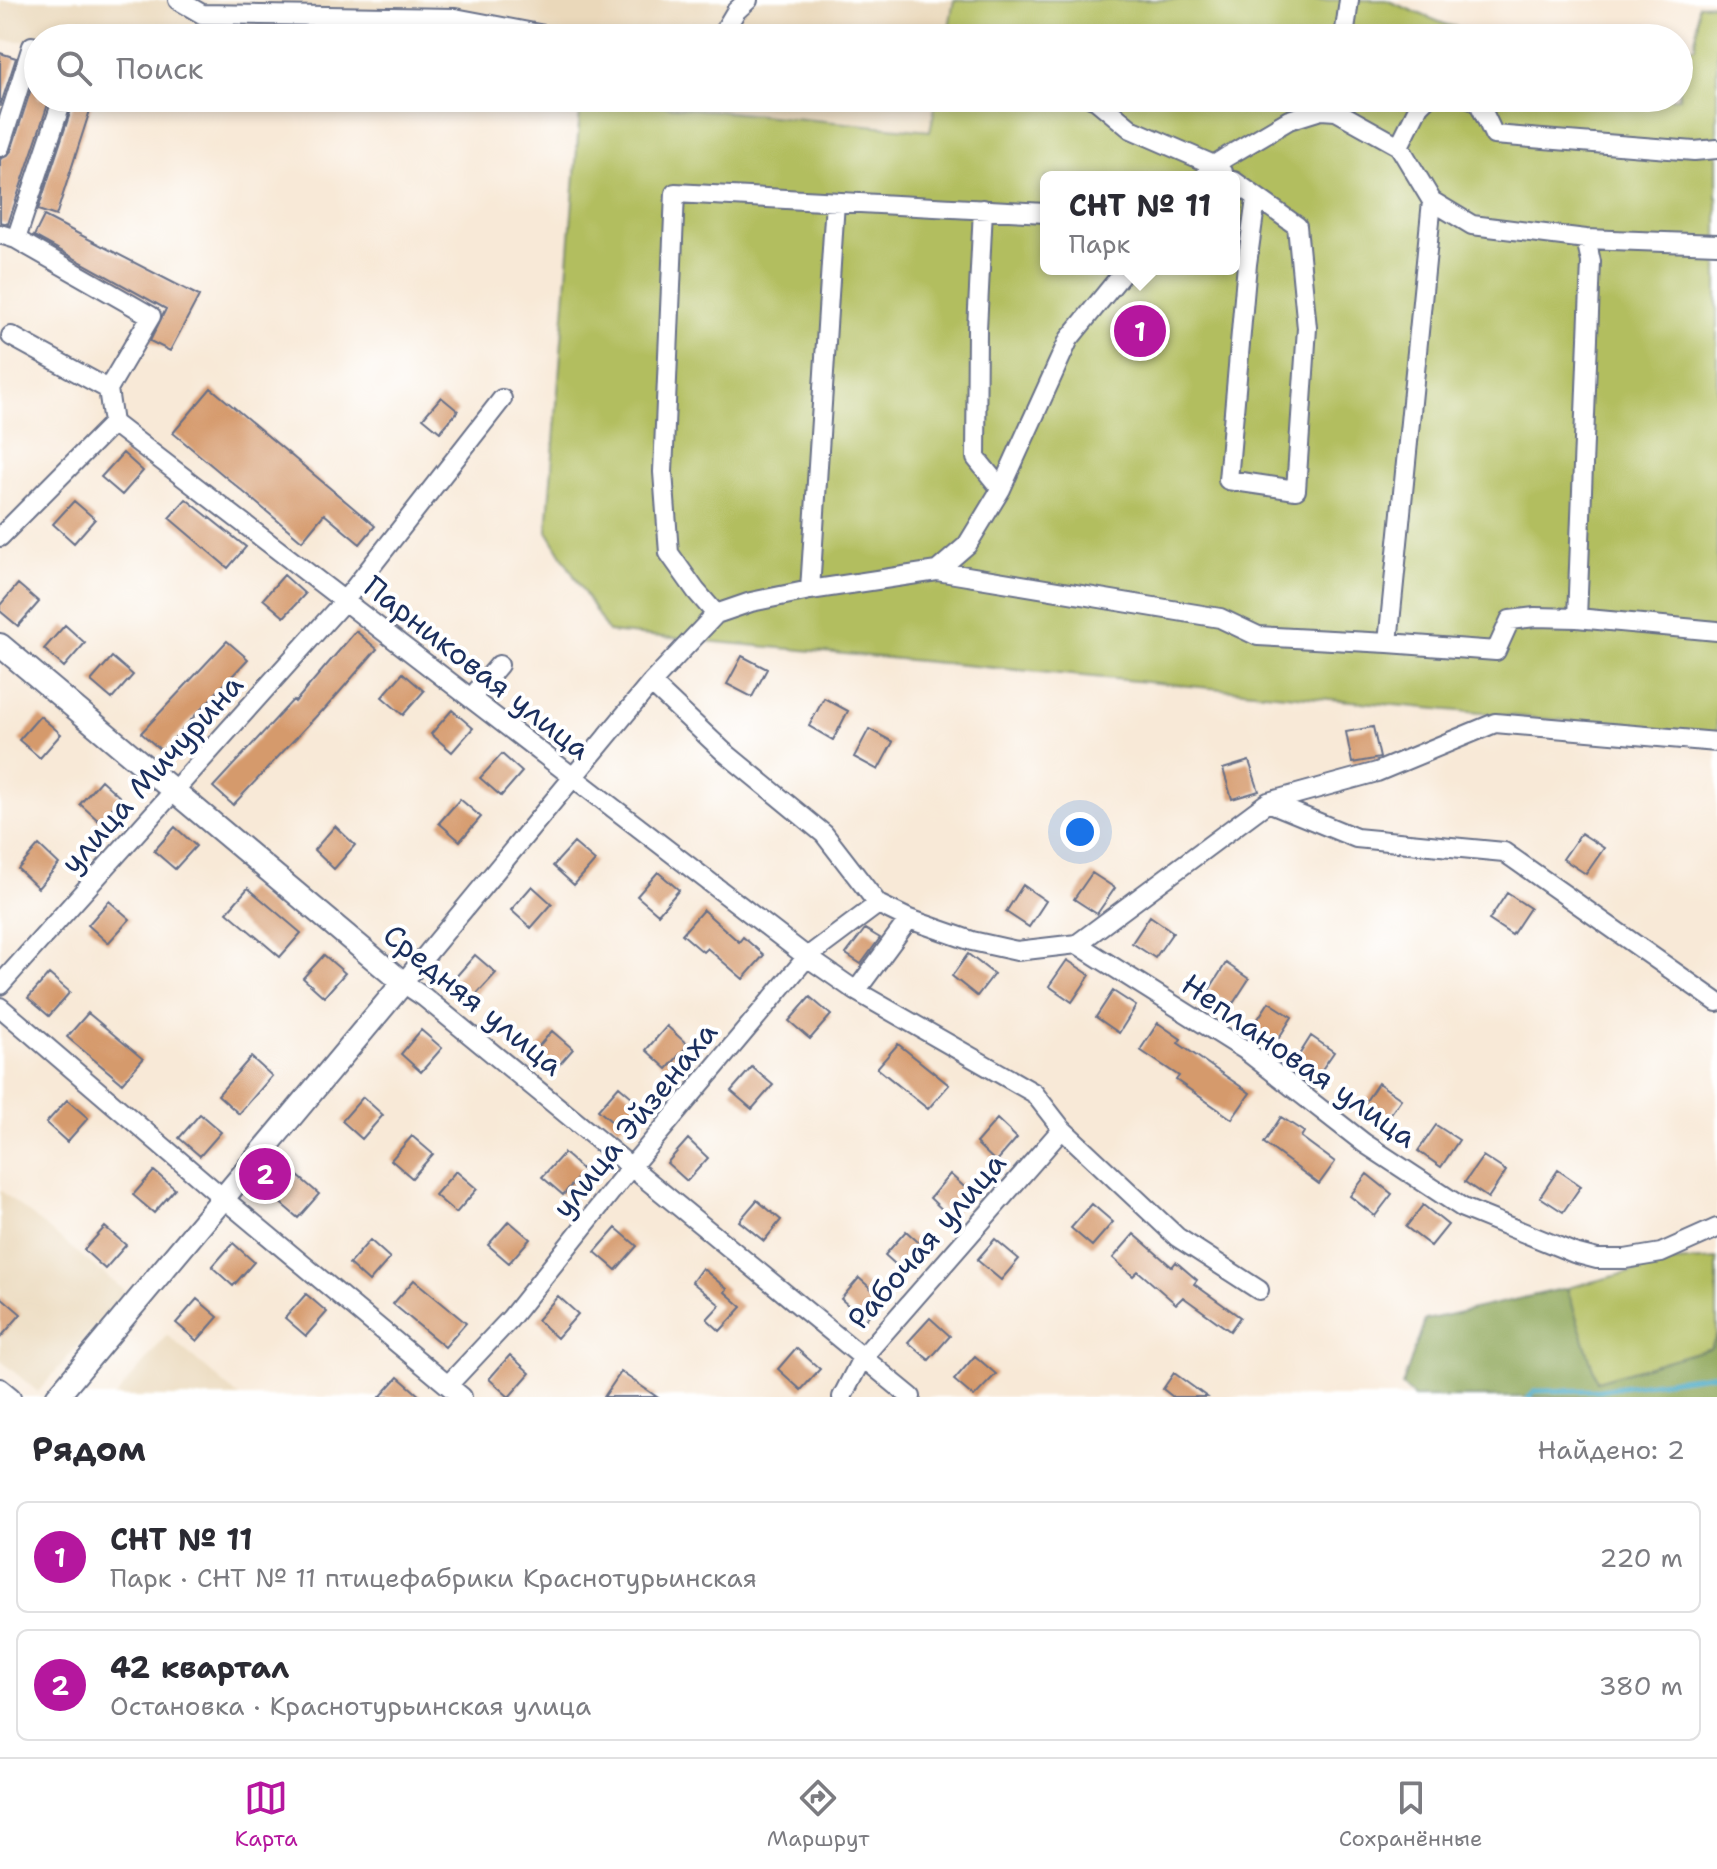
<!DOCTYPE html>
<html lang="ru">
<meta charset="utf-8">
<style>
body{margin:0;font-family:"Shantell Sans",sans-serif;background:#f7f7f7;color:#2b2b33}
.you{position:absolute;left:1080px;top:832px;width:28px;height:28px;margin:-20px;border:6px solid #fff;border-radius:50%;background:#1a73e8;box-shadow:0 0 0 12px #1a73e833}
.badge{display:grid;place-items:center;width:52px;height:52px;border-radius:50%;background:#b5179e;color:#fff;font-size:26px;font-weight:700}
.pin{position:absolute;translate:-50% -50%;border:4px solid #fff;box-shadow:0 2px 8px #0006}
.popup{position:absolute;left:1040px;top:171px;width:200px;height:104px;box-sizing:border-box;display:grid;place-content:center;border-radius:12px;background:#fff;filter:drop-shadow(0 2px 6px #0005);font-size:26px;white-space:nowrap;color:#7c7c81}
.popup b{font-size:30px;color:#2b2b33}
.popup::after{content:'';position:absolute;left:50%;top:100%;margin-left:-16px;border:16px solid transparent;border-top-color:#fff}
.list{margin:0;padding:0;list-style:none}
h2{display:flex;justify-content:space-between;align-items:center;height:104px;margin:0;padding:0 32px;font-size:34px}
h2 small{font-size:26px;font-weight:400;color:#7c7c81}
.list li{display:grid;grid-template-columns:52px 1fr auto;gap:24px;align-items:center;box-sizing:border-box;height:112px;margin:0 16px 16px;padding:0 16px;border:2px solid #e1e1e2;border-radius:12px}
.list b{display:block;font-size:30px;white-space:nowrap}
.list p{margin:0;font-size:26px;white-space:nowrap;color:#7c7c81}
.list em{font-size:26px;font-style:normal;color:#7c7c81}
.icon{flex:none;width:44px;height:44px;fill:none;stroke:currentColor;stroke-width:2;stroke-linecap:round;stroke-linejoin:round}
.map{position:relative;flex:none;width:1717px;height:1397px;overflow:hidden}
.search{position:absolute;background:#fff;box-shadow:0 4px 12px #0003;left:24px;right:24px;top:24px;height:88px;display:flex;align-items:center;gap:20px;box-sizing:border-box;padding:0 28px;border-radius:44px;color:#7c7c81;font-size:30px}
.sheet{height:360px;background:#fff}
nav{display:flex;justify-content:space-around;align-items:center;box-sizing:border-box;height:112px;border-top:2px solid #e1e1e2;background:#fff;font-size:22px;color:#7c7c81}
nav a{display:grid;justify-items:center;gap:4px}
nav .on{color:#b5179e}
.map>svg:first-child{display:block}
.built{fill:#ead8ba}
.green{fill:#b2be5f;stroke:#66765e;stroke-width:2;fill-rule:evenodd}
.forest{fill:#8da556;stroke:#546a5a;stroke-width:2}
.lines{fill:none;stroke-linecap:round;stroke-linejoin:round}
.stream{stroke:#44a7c4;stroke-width:5}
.building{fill:#d59a6c}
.minor-casing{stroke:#687088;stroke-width:22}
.major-casing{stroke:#687088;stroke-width:26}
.minor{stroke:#fff;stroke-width:18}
.major{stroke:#fff;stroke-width:22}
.labels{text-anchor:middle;stroke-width:8;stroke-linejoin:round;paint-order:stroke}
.street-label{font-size:30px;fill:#1b2f5e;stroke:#fff}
</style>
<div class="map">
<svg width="1717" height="1397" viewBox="0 0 1717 1397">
<rect width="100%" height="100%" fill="#fff"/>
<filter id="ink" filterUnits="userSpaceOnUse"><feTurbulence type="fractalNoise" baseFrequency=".0125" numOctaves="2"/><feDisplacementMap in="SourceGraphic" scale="16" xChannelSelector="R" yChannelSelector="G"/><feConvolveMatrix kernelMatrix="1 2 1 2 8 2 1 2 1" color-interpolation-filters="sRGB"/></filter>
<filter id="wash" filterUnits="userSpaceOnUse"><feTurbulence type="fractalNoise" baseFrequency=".006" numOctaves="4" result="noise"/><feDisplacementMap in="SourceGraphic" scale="32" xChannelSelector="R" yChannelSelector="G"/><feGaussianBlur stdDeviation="1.8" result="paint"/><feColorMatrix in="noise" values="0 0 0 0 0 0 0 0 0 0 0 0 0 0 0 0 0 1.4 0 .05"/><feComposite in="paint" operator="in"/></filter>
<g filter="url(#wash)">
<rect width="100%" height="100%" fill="#f8e9d7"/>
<path class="built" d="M0,0H954L947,38H38V42L0,40Z
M601,98H937L931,131Z
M0,1190L125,1291L38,1392L0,1360Z
M167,1335L240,1397H115Z"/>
<path class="green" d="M954,0H1386L1447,25L1509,38H947Z
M1717,4V735L608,632L547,531L581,98L930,131L937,98H1679V48L1695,47L1698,5ZM1046,177H1234V269H1046Z
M1717,1259V1335L1711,1348L1597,1382L1567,1288L1671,1262Z"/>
<path class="forest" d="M1567,1288L1597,1381L1711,1348L1717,1335V1397H1414L1402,1386L1425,1320Z"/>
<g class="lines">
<path class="stream" d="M1529,1397L1535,1391L1600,1390L1717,1374"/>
</g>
<g id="blocks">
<path class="building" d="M0,53L16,58L0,107Z
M38,67V98H50L8,224L0,222V159L7,156L11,151Z
M75,98H94L56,216L38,210Z
M44,216L199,296L170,351L150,341L166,309L34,236Z
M211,388L375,526L360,544L324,514L302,541L173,433Z
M441,397L458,411L440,432L423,418Z
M123,453L143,471L122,495L101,477Z
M186,499L246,547L228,568L169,518Z
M74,501L95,519L74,543L53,524Z
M284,575L305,594L284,617L263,599Z
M18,584L39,602L18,626L0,611V605Z
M65,625L85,643L64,667L44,649Z
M356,631L377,649L323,711L322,710L233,805L213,787L293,700L295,702Z
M227,641L248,659L162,751L141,733Z
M742,656L767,669L752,697L727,684Z
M112,657L133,675L112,699L91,681Z
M403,673L424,691L403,715L382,697Z
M824,698L848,711L833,740L809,726Z
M452,710L473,728L452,752L431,734Z
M40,716L61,734L40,758L19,740Z
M1373,727L1380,758L1352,763L1346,732Z
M869,729L893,742L878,770L854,757Z
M502,754L522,772L501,796L480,778Z
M1249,761L1259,791L1232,799L1223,769Z
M101,780L121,798L100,822L80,804Z
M460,799L481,817L460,841L439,823Z
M335,826L355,845L334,869L314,850Z
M175,827L196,846L175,869L154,851Z
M1581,833L1604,848L1586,874L1563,859Z
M574,843L595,861L574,885L553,866Z
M39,845L59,864L38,888L18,869Z
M658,872L679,890L658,914L637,896Z
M1092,873L1115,888L1097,914L1074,899Z
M1023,885L1046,901L1029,927L1006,912Z
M532,886L552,904L531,928L511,910Z
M248,888L301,933L280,957L227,912Z
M1507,893L1530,908L1512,935L1489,920Z
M109,901L130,919L108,943L88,925Z
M703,910L739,942L743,937L764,955L743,979L707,948L703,952L682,934Z
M1150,916L1173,932L1155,958L1132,943Z
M865,929L880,938L861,964L846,954Z
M968,954L994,974L977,996L952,976Z
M324,955L345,973L324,997L303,978Z
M475,955L496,973L474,997L454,979Z
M1067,960L1090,975L1072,1002L1049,986Z
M1226,963L1249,979L1232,1005L1209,990Z
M49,974L70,992L49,1016L28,998Z
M1113,991L1136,1006L1119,1033L1096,1017Z
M810,997L831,1015L810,1039L789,1021Z
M1269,1002L1292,1017L1275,1044L1252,1028Z
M88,1013L143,1059L122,1083L67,1037Z
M1158,1023L1181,1039L1178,1043L1250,1093L1232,1119L1176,1080L1179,1076L1140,1050Z
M667,1026L688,1045L667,1069L646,1050Z
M421,1030L442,1048L421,1072L401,1054Z
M552,1031L573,1049L552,1073L531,1055Z
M1311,1036L1334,1052L1316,1078L1294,1063Z
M898,1044L949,1085L928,1109L877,1068Z
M251,1057L272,1076L239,1114L218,1095Z
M752,1067L773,1085L752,1109L731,1091Z
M1378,1083L1401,1099L1383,1125L1360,1110Z
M619,1086L640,1104L619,1128L598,1110Z
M363,1097L383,1115L362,1139L342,1121Z
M67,1100L88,1118L67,1142L46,1123Z
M200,1114L221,1132L200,1156L179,1138Z
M1281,1117L1304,1132L1301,1137L1335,1162L1319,1184L1264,1143Z
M997,1119L1017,1138L996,1162L976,1143Z
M1436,1125L1459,1140L1441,1167L1418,1151Z
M412,1136L433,1154L412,1178L391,1160Z
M688,1139L708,1158L687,1181L667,1163Z
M564,1153L584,1171L563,1195L542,1177Z
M1483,1156L1506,1171L1488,1198L1465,1182Z
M1558,1170L1581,1186L1563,1212L1540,1197Z
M154,1171L175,1189L154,1213L133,1195Z
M456,1171L477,1189L456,1213L435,1195Z
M950,1174L971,1193L950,1217L930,1198Z
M1367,1174L1392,1194L1375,1216L1350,1196Z
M298,1176L319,1194L298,1218L277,1200Z
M757,1200L781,1220L764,1241L739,1221Z
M1092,1204L1113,1222L1092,1246L1071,1228Z
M1423,1205L1448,1225L1431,1246L1406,1227Z
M509,1221L530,1239L509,1263L488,1245Z
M105,1227L126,1245L105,1269L84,1250Z
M616,1228L637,1246L616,1270L595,1252Z
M906,1231L926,1249L905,1273L885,1255Z
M1134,1234L1172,1267L1176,1262L1197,1280L1194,1284L1240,1317L1230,1331L1183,1297L1176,1304L1138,1271L1133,1276L1113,1258Z
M995,1239L1019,1259L1001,1280L977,1260Z
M370,1240L390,1258L369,1282L349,1264Z
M233,1243L254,1262L233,1286L212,1267Z
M702,1268L727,1289L725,1292L742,1307L720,1331L707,1319L720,1305L692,1282Z
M859,1278L883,1299L865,1320L841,1299Z
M414,1280L466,1323L445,1347L393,1304Z
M306,1294L327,1312L306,1336L285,1318Z
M0,1296L21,1314L0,1338Z
M558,1296L578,1314L557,1338L537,1320Z
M197,1299L218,1317L197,1341L176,1323Z
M930,1318L950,1336L929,1360L908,1342Z
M796,1348L820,1369L801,1390L778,1369Z
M510,1355L530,1373L509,1397L489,1379Z
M975,1356L996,1374L974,1397L954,1380Z
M621,1372L657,1397H604Z
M1174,1373L1207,1397H1173L1163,1389Z
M398,1377L421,1397H380Z"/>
</g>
</g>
<g filter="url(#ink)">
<use href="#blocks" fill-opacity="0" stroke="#687088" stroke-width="2"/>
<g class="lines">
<g class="minor-casing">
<path id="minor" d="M178,0L202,14L455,18L560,38
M720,38L736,11L748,0
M1344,38L1349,0
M1091,98L1096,100L1131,129L1214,165L1223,172
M1469,98L1478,101L1494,135L1694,151L1717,149
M1399,146L1419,106L1427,98
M0,147L32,46
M1204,177L1214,165L1228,156L1289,120L1321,110L1336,111L1399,146L1432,201L1472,225L1586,239L1717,244
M1234,181L1297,226L1307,328L1296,490L1228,480L1247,264L1256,199
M983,209L977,329L976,458L1001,489
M0,234L16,239L63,98
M16,239L151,316L108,389L113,423
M1586,239L1591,262L1577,618L1717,631
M11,336L108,389
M113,423L807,957L856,991L1034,1093L1062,1129L1177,1237L1259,1290
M0,537L113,423
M937,571L1220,618L1258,636L1388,643L1432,201
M810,590L835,202
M716,614L696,591L669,553L663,472L675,193L1046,213
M1388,643L1496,651L1510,620L1535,617L1577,618
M651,683L723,751L824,834L878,904L909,919L972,941L1017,951L1077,944L1245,1050L1364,1143L1463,1208L1574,1253L1597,1259H1625L1661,1253L1717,1228
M471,698L499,665
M1268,802L1377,772L1495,723L1717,742
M1077,944L1268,802L1356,838L1504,852L1717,1002
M0,985L345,600L502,399
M856,991L909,919
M0,1007L223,1198L462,1397
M448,1385L510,1319L630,1168L807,957L878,904
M0,1388L11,1397
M842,1397L862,1358L1062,1129
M911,1397L424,997L403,983L651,683L716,614L751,602L810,590L937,571L967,545L1001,489L1069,339L1126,269"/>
</g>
<g class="major-casing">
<path id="major" d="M0,645L403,983L57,1397"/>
</g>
<use href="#minor" class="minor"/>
<use href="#major" class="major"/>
</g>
</g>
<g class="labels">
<g class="street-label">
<text transform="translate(477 668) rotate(38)" y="10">Парниковая улица</text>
<text transform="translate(152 774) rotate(-48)" y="10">улица Мичурина</text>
<text transform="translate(473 1000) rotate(39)" y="10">Средняя улица</text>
<text transform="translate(1299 1061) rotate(35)" y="10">Неплановая улица</text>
<text transform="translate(635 1120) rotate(-51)" y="10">улица Эйзенаха</text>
<text transform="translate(927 1241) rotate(-49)" y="10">Рабочая улица</text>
</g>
</g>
</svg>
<div class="you"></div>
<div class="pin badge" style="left:1140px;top:331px">1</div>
<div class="popup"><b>СНТ № 11</b>Парк</div>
<div class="pin badge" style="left:265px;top:1174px">2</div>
<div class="search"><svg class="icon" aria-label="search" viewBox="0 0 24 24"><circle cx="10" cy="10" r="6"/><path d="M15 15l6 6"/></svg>Поиск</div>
</div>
<section class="sheet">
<h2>Рядом<small>Найдено: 2</small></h2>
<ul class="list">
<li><span class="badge">1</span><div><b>СНТ № 11</b><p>Парк · СНТ № 11 птицефабрики Краснотурьинская</p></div><em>220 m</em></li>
<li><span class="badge">2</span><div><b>42 квартал</b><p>Остановка · Краснотурьинская улица</p></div><em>380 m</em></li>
</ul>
</section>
<nav>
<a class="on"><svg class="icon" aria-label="map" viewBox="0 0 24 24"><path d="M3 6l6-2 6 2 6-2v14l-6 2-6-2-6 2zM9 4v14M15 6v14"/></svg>Карта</a>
<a><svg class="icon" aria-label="directions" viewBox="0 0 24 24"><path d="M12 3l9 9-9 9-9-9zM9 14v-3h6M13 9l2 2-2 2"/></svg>Маршрут</a>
<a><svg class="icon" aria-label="saved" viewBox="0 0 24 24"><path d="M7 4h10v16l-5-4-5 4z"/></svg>Сохранённые</a>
</nav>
